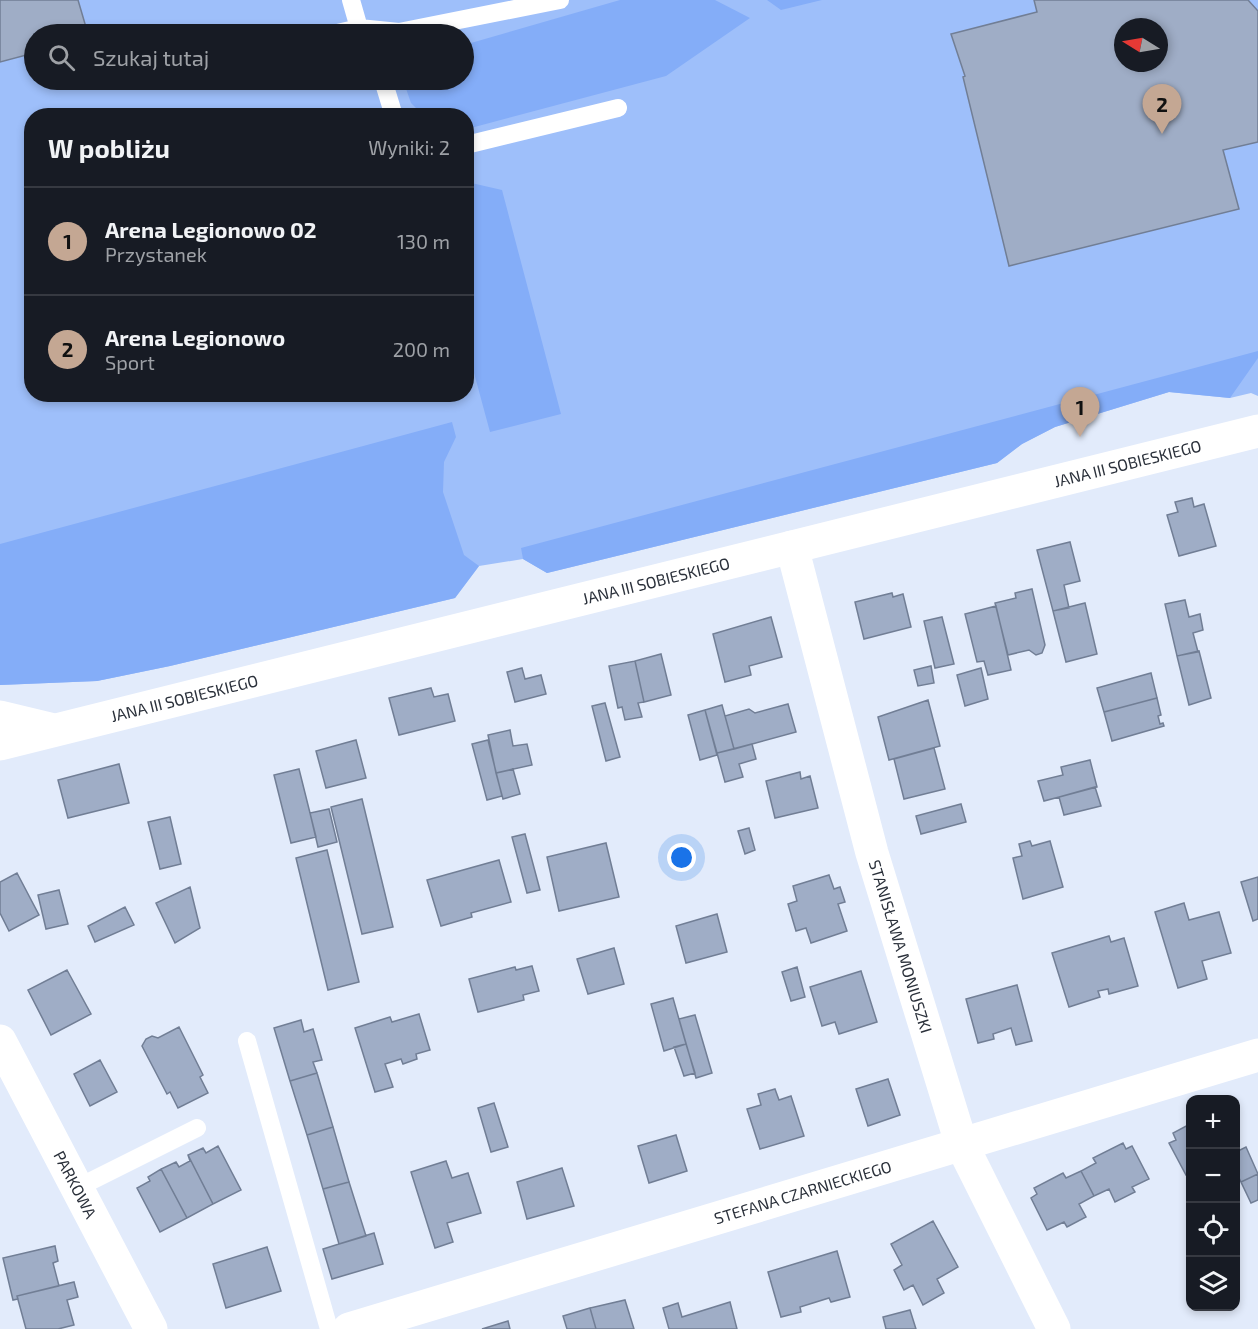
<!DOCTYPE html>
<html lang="pl">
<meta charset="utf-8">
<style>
body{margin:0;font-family:"Exo 2",sans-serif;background:#20242c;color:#f1f3f6}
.controls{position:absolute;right:18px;bottom:18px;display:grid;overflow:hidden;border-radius:12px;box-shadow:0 3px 9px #0003}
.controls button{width:54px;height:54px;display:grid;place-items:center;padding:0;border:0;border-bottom:2px solid #363941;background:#171b24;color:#f1f3f6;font:30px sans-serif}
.compass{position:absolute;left:1114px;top:18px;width:54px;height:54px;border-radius:50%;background:#171b24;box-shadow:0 3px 9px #0003;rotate:281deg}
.you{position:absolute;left:682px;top:858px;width:21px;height:21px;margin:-15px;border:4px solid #fff;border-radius:50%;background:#1a73e8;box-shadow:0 0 0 9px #1a73e833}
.badge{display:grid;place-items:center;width:39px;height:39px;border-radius:50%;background:#c4a793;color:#111;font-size:20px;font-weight:700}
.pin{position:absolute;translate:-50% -50px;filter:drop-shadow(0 2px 3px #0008)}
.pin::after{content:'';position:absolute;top:32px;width:21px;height:18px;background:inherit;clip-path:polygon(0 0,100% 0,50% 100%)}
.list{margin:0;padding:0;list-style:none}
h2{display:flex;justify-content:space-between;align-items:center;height:78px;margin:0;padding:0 24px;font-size:26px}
h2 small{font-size:20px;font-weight:400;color:#9ea1a6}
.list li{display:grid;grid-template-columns:39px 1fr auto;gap:18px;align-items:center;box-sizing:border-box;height:108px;padding:0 24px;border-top:2px solid #363941}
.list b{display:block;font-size:22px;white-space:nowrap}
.list p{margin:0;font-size:20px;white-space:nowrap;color:#9ea1a6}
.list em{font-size:20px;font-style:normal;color:#9ea1a6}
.icon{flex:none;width:33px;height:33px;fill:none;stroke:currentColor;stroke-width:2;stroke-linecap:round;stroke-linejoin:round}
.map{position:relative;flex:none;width:1258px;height:1329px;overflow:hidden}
.search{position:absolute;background:#171b24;box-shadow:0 3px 9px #0003;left:24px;top:24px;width:450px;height:66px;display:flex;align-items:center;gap:15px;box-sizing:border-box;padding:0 21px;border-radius:33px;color:#9ea1a6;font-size:22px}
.panel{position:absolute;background:#171b24;box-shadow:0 3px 9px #0003;left:24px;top:108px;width:450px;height:294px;border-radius:24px}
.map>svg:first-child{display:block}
.green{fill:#9ebffa;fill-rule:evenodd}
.forest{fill:#84adf8}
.building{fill:#9fadc6;stroke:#717e95;stroke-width:1.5;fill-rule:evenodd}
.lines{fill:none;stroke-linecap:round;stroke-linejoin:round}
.lane{stroke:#fff;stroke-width:18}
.street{stroke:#fff;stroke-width:33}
.secondary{stroke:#fff;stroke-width:33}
.labels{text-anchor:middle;stroke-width:4.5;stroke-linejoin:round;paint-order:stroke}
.street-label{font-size:16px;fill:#2b313b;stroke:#e2ebfb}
</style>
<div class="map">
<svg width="1258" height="1329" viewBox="0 0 1258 1329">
<rect width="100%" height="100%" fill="#e2ebfb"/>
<path class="green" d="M0,0H1258V396L1251,393L1230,398L1169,392L1055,427L1022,444L997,463L547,573L523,559L479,566L455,598L170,666L97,681L0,685ZM1123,27H1159V63H1123ZM34,34H464V80H34ZM32,116H466V394H32Z"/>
<path class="forest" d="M620,0H715L750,18L666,76L467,129L466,116L423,115L411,103L403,80H464V45Z
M767,0H822L781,10Z
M467,182L502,190L561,414L490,432L467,347Z
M1258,351V358L1230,398L1169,392L1055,427L1022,444L997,463L547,573L523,559L521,548Z
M452,422L456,437L444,462L443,492L464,555L479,566L455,598L170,666L97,681L0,685V544Z"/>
<path class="building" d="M0,0H78L88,34H34V53L0,62Z
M1034,0H1248L1258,11V142L1223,150L1239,209L1009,266L963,77L965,76L951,34L1037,12ZM1123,27H1159V63H1123Z
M1192,498L1194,507L1204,504L1216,546L1179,556L1167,515L1178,512L1175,502Z
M1070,542L1080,581L1064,585L1069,608L1053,611L1037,550Z
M1032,589L1045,645L1042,653L1036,655L1029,650L1008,655L995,603L1016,598L1015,593Z
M892,593L893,597L903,594L911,627L864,639L855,602Z
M1185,600L1189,617L1200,614L1203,630L1193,633L1198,652L1177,656L1165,604Z
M1085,603L1097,654L1066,662L1053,611Z
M996,606L1011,670L988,675L984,661L977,662L965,614Z
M771,617L782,657L749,666L751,675L725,682L713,634Z
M942,617L954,664L935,668L924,621Z
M1199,651L1211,698L1189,705L1177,656Z
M661,654L671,695L644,702L635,661Z
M635,661L644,702L638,703L642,717L625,720L622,707L618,708L609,666Z
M931,666L934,683L918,686L914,670Z
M522,668L525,679L541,675L546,694L515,702L507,672Z
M981,668L988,699L965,706L957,675Z
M1151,673L1157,698L1104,712L1097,688Z
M431,688L434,697L448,694L455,721L399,735L389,698Z
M1157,698L1161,715L1158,716L1160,724L1163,723L1164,726L1112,741L1104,712Z
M928,700L940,746L889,760L878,717Z
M605,703L620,757L606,761L592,706Z
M788,704L796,732L734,749L725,716L749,709L755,713Z
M722,705L734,749L717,753L705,710Z
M705,710L717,755L700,760L688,715Z
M510,730L513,746L527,744L532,765L496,773L488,735Z
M356,740L366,778L326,788L316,751Z
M488,740L502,796L487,800L472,744Z
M752,744L756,759L739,764L743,777L725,782L717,753Z
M934,748L945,789L904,799L894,759Z
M1090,760L1097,787L1044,801L1038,781L1063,775L1061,767Z
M119,764L129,803L68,818L58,780Z
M299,769L316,837L291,843L274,775Z
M513,769L520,794L503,799L496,773Z
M800,772L801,779L810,776L818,808L775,818L766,781Z
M1095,787L1101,806L1064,815L1059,797Z
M362,799L393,927L362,934L331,807Z
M961,804L966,822L921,834L916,816Z
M329,809L337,842L318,847L310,813Z
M170,817L181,864L160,869L148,822Z
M749,828L755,850L745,854L738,831Z
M525,834L540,890L527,893L512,837Z
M1030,841L1032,846L1050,841L1063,887L1023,899L1013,858L1022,856L1019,844Z
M606,843L619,897L559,911L547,857Z
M327,850L359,982L328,990L296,858Z
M499,860L511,902L471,913L472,917L441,926L427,880Z
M17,873L39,915L9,931L0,913V882Z
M829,875L834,889L840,887L845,902L838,904L847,931L811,943L806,928L796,931L788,904L797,901L793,886Z
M1258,877V919L1253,921L1241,882Z
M190,887L200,928L175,943L156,903Z
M59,890L68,924L46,929L38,895Z
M1184,903L1189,920L1219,912L1231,953L1202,961L1207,979L1178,988L1155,912Z
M125,907L134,925L95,942L88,926Z
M717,914L727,952L686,963L676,926Z
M1109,936L1111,942L1124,938L1138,986L1109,994L1108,989L1098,991L1100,997L1069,1007L1052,953Z
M614,948L624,984L588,994L577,959Z
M532,966L539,991L523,995L524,1000L478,1012L469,979L515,967L516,970Z
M797,967L805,997L791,1001L782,972Z
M67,970L91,1014L51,1035L28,990Z
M861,971L877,1022L839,1034L835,1022L822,1026L810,987Z
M1017,985L1032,1041L1016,1045L1011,1028L993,1034L994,1039L978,1043L966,999Z
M673,998L686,1044L664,1051L651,1004Z
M419,1014L430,1050L416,1054L417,1059L403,1064L401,1059L385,1064L393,1087L375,1092L355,1028L390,1017L392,1022Z
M695,1015L712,1073L696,1078L679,1019Z
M301,1020L304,1032L313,1029L322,1060L313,1062L317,1073L290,1081L274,1028Z
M179,1027L203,1075L200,1077L208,1093L178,1108L170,1092L167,1094L142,1046L146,1039L152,1036L158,1038Z
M686,1044L695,1073L684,1076L674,1047Z
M100,1060L117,1092L90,1106L74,1074Z
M317,1073L333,1127L307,1135L290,1081Z
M888,1079L900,1115L868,1126L856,1089Z
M775,1089L779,1100L791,1096L804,1136L760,1149L747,1109L761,1105L758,1094Z
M494,1103L508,1147L491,1152L478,1108Z
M1190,1124V1173L1186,1175L1169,1143L1176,1140L1173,1133Z
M333,1127L349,1182L323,1189L307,1135Z
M676,1135L687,1171L649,1183L638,1146Z
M1123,1143L1126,1149L1132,1146L1149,1179L1132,1187L1135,1192L1115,1202L1109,1189L1094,1196L1081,1171L1096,1163L1093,1158Z
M218,1146L241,1190L213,1204L188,1155L203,1148L206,1153Z
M1246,1147L1258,1174L1241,1182L1236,1172V1152Z
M188,1155L213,1204L187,1218L161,1169L176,1162L179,1167L190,1161Z
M446,1161L452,1178L468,1173L481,1213L447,1223L453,1242L435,1248L411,1172Z
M562,1168L574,1206L527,1219L517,1182Z
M161,1169L187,1218L160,1232L137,1188L150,1181L148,1177Z
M1081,1171L1094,1196L1079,1204L1086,1217L1067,1227L1064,1222L1047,1230L1031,1198L1037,1194L1034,1188L1063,1173L1066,1178Z
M1258,1174V1200L1251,1203L1241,1182Z
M349,1182L366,1236L339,1244L323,1189Z
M933,1221L958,1267L937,1279L944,1293L923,1305L913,1285L904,1290L894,1270L902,1265L891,1244Z
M374,1233L383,1264L332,1279L323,1249Z
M55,1246L58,1261L53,1263L59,1286L17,1296L18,1299L13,1300L3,1258Z
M267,1247L281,1291L226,1308L213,1264Z
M837,1251L850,1297L831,1302L829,1298L800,1307L801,1312L781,1317L768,1272Z
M74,1282L78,1297L67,1300L74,1325L58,1329H26L17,1296Z
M625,1300L634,1329H596L590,1308Z
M730,1302L737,1329H669L663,1308L678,1303L682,1317Z
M590,1308L596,1329H567L563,1316Z
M910,1310L916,1329H886L883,1317Z
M508,1321L510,1329H482Z"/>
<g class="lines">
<path class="lane" d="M351,0L359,28
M333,34L359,28L399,32L560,0
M383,80L394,116
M466,145L618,108
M247,1041L329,1329
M77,1188L197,1128"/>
<g class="street">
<path id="s1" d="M792,547L872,853L961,1143L1054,1329"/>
<path id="s2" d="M0,1041L151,1329"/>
<path id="s3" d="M349,1329L1258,1055"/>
</g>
<g class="secondary">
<path d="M0,717L50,729"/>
<path id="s4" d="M0,744L1258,431"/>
</g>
</g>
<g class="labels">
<g class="street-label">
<text dy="6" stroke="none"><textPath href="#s4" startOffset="1162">JANA III SOBIESKIEGO</textPath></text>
<text dy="6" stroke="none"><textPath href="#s4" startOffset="676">JANA III SOBIESKIEGO</textPath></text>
<text dy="6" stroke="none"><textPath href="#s4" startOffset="190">JANA III SOBIESKIEGO</textPath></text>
<text dy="6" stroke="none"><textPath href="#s1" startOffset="414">STANISŁAWA MONIUSZKI</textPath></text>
<text dy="6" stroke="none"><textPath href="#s2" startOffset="162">PARKOWA</textPath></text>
<text dy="6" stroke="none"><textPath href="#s3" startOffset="474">STEFANA CZARNIECKIEGO</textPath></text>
</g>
</g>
</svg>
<div class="controls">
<button>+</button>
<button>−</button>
<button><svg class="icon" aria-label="locate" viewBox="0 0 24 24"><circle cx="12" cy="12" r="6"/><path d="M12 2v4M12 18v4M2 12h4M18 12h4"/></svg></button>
<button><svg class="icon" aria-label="layers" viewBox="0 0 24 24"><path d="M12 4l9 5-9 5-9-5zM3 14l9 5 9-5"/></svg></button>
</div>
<svg class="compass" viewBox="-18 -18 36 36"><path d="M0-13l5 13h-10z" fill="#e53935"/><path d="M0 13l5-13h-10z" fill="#9ea1a6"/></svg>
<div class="you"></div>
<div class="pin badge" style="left:1080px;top:437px">1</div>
<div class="pin badge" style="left:1162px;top:134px">2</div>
<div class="search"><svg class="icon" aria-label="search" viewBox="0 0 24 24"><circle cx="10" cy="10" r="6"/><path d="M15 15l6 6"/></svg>Szukaj tutaj</div>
<section class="panel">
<h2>W pobliżu<small>Wyniki: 2</small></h2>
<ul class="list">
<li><span class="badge">1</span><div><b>Arena Legionowo 02</b><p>Przystanek</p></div><em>130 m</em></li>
<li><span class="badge">2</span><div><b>Arena Legionowo</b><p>Sport</p></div><em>200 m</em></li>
</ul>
</section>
</div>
